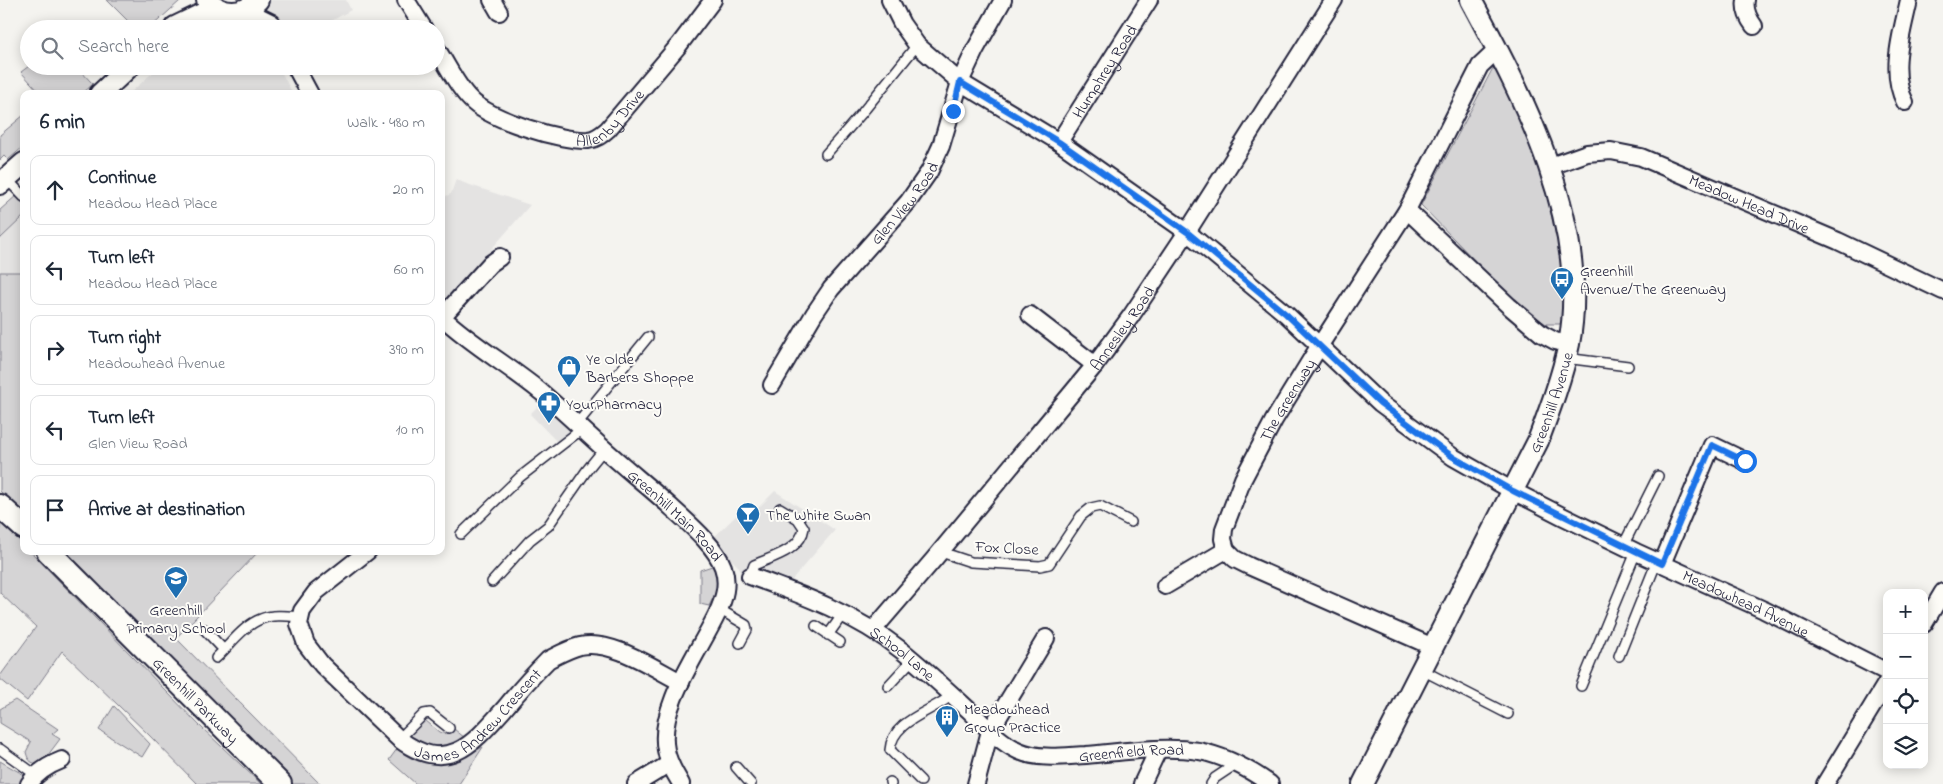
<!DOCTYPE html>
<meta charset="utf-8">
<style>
body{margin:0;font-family:"Indie Flower",sans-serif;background:#f6f6f7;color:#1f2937}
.controls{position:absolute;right:15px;bottom:15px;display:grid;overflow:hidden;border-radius:10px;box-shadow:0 2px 12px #0003}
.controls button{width:45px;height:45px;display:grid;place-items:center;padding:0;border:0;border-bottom:1px solid #e0e1e3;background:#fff;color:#1f2937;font:25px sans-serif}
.stop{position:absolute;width:15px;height:15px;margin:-11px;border:4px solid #1a73e8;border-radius:50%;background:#fff}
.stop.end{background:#1a73e8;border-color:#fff;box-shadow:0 1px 5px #0008}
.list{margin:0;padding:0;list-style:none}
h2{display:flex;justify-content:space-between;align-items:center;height:65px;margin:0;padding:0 20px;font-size:21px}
h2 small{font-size:16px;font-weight:400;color:#747a83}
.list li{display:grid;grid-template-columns:32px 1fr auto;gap:15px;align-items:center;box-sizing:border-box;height:70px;margin:0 10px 10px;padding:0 10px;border:1px solid #e0e1e3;border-radius:10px}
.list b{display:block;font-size:19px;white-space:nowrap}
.list p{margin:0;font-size:16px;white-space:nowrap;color:#747a83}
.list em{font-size:16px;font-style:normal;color:#747a83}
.icon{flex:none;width:28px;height:28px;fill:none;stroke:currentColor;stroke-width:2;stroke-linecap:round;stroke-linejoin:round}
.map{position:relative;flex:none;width:1943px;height:784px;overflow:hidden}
.search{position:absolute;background:#fff;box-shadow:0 2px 12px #0003;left:20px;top:20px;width:425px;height:55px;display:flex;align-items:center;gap:12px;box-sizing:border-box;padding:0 18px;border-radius:28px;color:#747a83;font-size:19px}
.panel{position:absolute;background:#fff;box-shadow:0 2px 12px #0003;left:20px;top:90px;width:425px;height:465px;border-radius:10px}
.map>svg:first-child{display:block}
.built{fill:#e4e3e2}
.green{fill:#d5d4d5;stroke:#7c7b88}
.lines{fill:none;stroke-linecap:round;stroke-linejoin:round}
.service-casing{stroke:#22223b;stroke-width:12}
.minor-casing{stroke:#22223b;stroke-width:20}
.tertiary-casing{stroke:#22223b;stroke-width:24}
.secondary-casing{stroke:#22223b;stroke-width:26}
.service{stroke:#fdfcf7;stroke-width:9}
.minor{stroke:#fdfcf7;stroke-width:16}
.tertiary{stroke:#fdfcf7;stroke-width:20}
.secondary{stroke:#fdfcf7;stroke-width:22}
.route{stroke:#1a73e8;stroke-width:6}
.labels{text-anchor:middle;stroke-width:4;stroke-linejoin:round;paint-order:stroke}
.street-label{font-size:16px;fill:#22223b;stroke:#fdfcf7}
.poi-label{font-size:16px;fill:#22223b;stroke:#fdfcf7;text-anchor:start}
</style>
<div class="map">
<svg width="1943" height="784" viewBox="0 0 1943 784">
<rect width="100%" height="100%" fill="#f4f3ef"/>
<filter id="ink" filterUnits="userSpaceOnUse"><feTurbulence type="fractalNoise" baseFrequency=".02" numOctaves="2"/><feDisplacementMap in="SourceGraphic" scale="10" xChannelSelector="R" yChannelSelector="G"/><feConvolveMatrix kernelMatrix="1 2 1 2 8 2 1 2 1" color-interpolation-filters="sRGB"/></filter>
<g filter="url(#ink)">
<path class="built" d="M202,0H346L351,10L317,29H202L209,16Z
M160,66H278L293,94H129Z
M456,179L464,183L530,205L446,301L441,297V198L451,194Z
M24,189V479L0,454V210Z
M543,401L573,430L559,444L530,414Z
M775,491L835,530L794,577L789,587L747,578L743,581L739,567L711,540L741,511L748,518Z"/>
<path class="green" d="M107,0H180V1L150,28L133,26Z
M214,17L260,23L267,29H233L203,23Z
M29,66H76L93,84L82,94H41L21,72Z
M1493,68L1502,78L1524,125L1545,187L1561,258L1565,314L1560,324H1546L1514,301L1421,205Z
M24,115V146L8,160L4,156L0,160V135Z
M17,195L24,203V216L0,239V210Z
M0,272H24V514L0,491Z
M0,522L24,545V551H30L201,727L261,784H197L149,735L62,651L27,701L0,679V676L36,627L0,593Z
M63,551H259L176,638L320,784H292Z
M715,565L718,588L709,606L700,604V570Z
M15,700L58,729L52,734L60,739L42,763C32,765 28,761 26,752L31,742L0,723V709Z
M114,706L150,744L142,757L99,730Z
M425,720L439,732L446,734L454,729L465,738L457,745L428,746L409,736Z
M483,747L459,784H416L389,760L397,749C428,774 452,762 483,747Z
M0,761L26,776L23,784H0Z"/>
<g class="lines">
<g class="service-casing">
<path id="service" d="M826,154L862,113L917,45
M6,178L24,197
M1565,358L1628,366
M577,424L648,337
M461,534L520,477L582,429
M1623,546L1658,476
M941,552L971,562L1040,566L1049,564L1081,516L1091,508L1100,506L1131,522
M750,576L754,565C772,557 801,550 804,528L798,519L780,508
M492,582L530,540L548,526L587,470L604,449
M719,609L746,625L747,630L740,643
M816,626L840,642
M204,629L224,650
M828,635L843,614
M1619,656L1657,561
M216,658C229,646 244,625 261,619C273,614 288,616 301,617
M1422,670L1508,714
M888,686L912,660
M1581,686L1636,552
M399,739L424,714L430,713L449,728
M0,749L36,775
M736,767L751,784
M921,781L890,750C892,720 932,712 952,695
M890,782L891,784
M1211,784L1215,778L1236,764"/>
</g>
<g class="minor-casing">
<g id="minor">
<path d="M406,0L424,29"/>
<path d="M492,0L499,12"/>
<path id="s1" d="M890,0L902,24L917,45L960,82L1059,142L1187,232L1286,314L1380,403L1453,457L1513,491L1564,517L1636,552L1764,610L1887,672"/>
<path d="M1746,0C1744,10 1748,18 1754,26"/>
<path d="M238,12L258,16L272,23"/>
<path id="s2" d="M436,48C447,64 456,85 470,99C487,119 563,142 588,140C597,139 602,134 608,129L679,45L713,0"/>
<path d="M295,66L310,94"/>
<path d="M1905,102C1889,71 1902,33 1909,0"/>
<path id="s3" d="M1059,142L1149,0"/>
<path id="s4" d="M1548,167L1587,153L1611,151L1641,157L1838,241L1943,291"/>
<path d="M1407,210L1509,306L1542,334L1555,341L1569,344"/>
<path d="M1030,315L1095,365"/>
<path id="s5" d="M441,316C472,345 508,365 541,392C562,410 582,429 603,448C625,468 649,487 671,507C688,523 715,545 723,567C729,584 724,599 717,614C699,652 657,708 666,750C668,763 675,773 681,784"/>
<path d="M442,317L490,264L500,257"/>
<path id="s6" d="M772,385L814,314L831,289L908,202L929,172L941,146L960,82L975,50L1003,0"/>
<path id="s7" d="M368,551L316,592L302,611L299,624L306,644L322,665L399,739C447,775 472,745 504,709C518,692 532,676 548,660C558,655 568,649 580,646C612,639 653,668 681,682"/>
<path d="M1662,564L1712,445L1745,461"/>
<path id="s8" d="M750,576C803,595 857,615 901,650C926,670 949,692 972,713C986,727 1001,743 1019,751C1040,760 1064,756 1086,755C1122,752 1163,745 1199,751C1225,756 1249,769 1270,784"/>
<path d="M1165,586L1226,550"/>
<path d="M1924,624L1943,592"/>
<path id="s9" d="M874,629L935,558L1095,365L1131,316L1187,232L1334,0"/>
<path id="s10" d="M1433,647L1249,566L1235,559L1226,550L1223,539L1224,529L1243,479L1274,420L1320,345L1407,210L1480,66L1498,49"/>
<path d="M29,784C37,772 49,765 62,760"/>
<path d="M636,784L669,764"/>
<path d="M976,784L990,731L1046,638"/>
<path d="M1142,784L1158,750"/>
<path d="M1825,784L1887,682"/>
</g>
</g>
<g class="tertiary-casing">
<g id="tertiary">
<path d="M207,0C222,16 243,16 258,0"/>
<path d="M175,27L204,13L219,10"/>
<path d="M100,94L130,66"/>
<path d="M0,184L24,163"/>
<path id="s11" d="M1363,784L1538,441C1550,409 1562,377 1569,344C1591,226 1525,100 1471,0"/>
</g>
</g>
<g class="secondary-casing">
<g id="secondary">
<path d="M0,506L24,528"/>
<path id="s12" d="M48,551L280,784"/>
</g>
</g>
<use href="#service" class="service"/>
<use href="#minor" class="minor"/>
<use href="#tertiary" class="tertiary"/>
<use href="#secondary" class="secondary"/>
</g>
</g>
<g class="lines" filter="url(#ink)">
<path class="route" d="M953,111L960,82L1059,142L1187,232L1286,314L1380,403L1453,457L1513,491L1662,564L1712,445L1745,461"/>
</g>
<defs>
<g id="bus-pin" transform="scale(1.25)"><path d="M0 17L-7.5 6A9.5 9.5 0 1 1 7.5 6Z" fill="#1f6fb2" stroke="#fdfcf7"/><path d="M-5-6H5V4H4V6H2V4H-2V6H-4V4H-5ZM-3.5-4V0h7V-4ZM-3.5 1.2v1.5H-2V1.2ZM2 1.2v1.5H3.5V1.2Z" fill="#fff"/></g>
<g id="shop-pin" transform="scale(1.25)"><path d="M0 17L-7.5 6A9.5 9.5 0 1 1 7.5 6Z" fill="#1f6fb2" stroke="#fdfcf7"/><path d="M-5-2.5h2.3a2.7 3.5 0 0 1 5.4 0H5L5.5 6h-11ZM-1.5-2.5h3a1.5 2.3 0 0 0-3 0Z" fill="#fff"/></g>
<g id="pharmacy-pin" transform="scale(1.25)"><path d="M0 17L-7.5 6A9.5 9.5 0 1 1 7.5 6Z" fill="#1f6fb2" stroke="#fdfcf7"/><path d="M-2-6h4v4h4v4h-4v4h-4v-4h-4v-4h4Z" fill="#fff"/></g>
<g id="bar-pin" transform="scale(1.25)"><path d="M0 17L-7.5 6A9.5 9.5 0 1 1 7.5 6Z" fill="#1f6fb2" stroke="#fdfcf7"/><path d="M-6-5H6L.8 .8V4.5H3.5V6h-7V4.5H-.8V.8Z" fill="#fff"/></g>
<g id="school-pin" transform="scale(1.25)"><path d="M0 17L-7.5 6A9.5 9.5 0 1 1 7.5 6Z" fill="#1f6fb2" stroke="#fdfcf7"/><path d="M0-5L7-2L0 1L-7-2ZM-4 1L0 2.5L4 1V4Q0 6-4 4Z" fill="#fff"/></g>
<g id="building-pin" transform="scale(1.25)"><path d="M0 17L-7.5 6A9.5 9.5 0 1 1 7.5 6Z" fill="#1f6fb2" stroke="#fdfcf7"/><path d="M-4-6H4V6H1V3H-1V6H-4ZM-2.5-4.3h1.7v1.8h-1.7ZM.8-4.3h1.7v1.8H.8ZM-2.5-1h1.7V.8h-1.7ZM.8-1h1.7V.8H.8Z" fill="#fff"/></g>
</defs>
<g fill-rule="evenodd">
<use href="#bus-pin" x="1562" y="279"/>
<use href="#shop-pin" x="569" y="367"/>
<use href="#pharmacy-pin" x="549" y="403"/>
<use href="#bar-pin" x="748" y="514"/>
<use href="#school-pin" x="176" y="578"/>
<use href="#building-pin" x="947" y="717"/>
</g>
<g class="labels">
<g class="street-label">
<text dy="6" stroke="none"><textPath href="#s3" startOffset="84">Humphrey Road</textPath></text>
<text dy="6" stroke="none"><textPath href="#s2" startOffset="219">Allenby Drive</textPath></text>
<text dy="6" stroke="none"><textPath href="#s6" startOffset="226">Glen View Road</textPath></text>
<text dy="6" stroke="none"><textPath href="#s4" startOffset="214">Meadow Head Drive</textPath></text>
<text dy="6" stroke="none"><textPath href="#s9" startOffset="390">Annesley Road</textPath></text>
<text dy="6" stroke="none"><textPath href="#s10" startOffset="395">The Greenway</textPath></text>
<text dy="6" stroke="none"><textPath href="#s11" startOffset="426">Greenhill Avenue</textPath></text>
<text dy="6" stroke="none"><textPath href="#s5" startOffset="308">Greenhill Main Road</textPath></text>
<text transform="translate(1007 547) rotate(3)" y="6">Fox Close</text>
<text dy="6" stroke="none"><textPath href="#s1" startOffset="1058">Meadowhead Avenue</textPath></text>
<text dy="6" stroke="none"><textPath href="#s8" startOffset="172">School Lane</textPath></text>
<text dy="6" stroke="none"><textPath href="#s12" startOffset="210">Greenhill Parkway</textPath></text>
<text dy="6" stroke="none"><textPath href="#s7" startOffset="356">James Andrew Crescent</textPath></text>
<text dy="6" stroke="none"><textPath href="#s8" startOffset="438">Greenfield Road</textPath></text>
</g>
<g class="poi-label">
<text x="1580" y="276">Greenhill<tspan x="1580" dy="18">Avenue/The Greenway</tspan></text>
<text x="586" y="364">Ye Olde<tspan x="586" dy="18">Barbers Shoppe</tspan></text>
<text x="566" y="409">YourPharmacy</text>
<text x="766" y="520">The White Swan</text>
<text x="176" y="615" text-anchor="middle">Greenhill<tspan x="176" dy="18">Primary School</tspan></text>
<text x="964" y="714">Meadowhead<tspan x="964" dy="18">Group Practice</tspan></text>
</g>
</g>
</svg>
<div class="controls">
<button>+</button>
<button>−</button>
<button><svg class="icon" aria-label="locate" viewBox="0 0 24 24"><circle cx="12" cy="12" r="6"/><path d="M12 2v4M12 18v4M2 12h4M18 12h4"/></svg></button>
<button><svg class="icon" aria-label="layers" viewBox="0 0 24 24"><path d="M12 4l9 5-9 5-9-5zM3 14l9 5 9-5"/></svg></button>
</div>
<div class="stop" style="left:1745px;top:461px"></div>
<div class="stop end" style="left:953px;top:111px"></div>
<div class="search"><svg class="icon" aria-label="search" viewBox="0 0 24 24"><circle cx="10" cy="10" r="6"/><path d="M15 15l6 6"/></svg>Search here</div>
<section class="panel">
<h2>6 min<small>Walk · 480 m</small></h2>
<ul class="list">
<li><svg class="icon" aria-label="ahead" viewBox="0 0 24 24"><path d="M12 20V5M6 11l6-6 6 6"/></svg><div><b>Continue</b><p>Meadow Head Place</p></div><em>20 m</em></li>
<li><svg class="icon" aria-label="left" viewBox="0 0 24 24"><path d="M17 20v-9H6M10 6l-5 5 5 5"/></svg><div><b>Turn left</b><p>Meadow Head Place</p></div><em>60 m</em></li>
<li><svg class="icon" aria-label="right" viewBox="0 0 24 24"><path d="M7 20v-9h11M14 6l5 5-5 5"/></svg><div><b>Turn right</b><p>Meadowhead Avenue</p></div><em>390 m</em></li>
<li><svg class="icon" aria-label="left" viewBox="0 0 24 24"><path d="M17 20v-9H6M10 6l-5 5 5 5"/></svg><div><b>Turn left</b><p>Glen View Road</p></div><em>10 m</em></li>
<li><svg class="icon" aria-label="arrive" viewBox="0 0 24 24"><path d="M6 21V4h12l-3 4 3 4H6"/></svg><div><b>Arrive at destination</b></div></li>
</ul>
</section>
</div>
